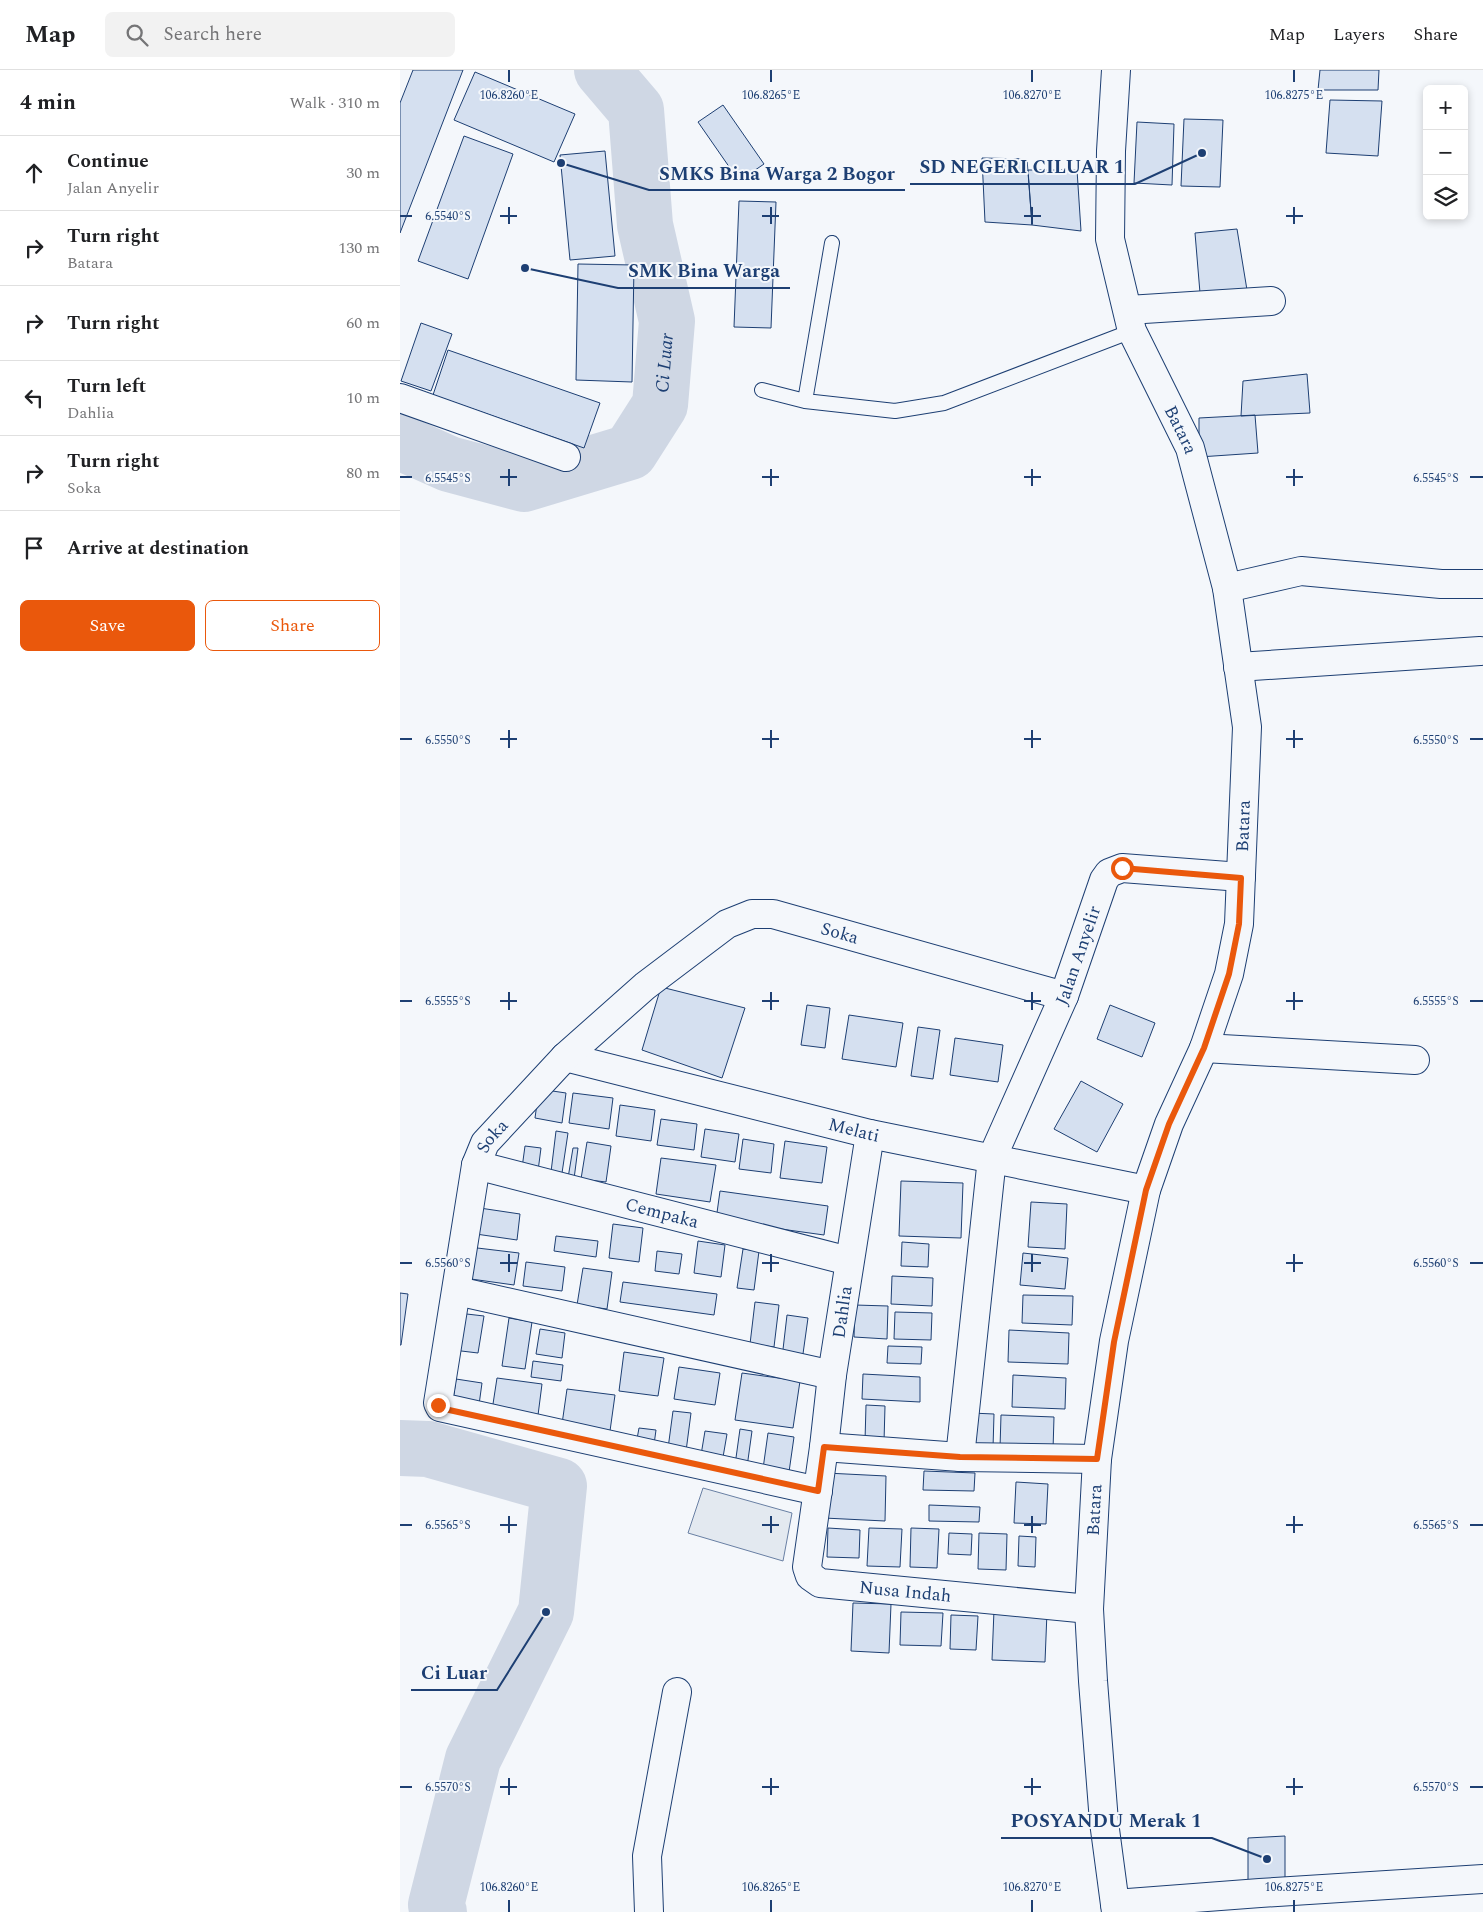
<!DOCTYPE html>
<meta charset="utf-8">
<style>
body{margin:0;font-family:Spectral,serif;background:#f2f2f2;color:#202124}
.controls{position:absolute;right:15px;top:15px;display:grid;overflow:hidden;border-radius:8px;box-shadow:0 2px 8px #0003}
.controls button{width:45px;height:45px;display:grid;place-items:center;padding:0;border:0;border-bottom:1px solid #e0e0e0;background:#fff;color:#202124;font:25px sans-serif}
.stop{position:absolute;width:15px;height:15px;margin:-11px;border:4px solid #ea580c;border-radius:50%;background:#fff}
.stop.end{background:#ea580c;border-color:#fff;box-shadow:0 1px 5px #0008}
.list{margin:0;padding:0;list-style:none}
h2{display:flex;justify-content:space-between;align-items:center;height:65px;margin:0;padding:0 20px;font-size:21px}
h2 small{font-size:16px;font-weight:400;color:#757577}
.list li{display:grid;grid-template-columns:32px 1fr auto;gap:15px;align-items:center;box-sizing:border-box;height:75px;padding:0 20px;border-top:1px solid #e0e0e0}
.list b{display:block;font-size:19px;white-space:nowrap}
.list p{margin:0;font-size:16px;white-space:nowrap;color:#757577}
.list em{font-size:16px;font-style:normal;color:#757577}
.actions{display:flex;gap:10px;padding:15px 20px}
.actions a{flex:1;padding:11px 0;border:1px solid #ea580c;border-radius:8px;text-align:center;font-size:18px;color:#ea580c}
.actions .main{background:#ea580c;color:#fff}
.icon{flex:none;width:28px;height:28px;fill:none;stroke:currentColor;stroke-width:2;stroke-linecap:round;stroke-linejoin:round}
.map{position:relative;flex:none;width:1083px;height:1842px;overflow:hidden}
header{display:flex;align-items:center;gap:30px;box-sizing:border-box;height:70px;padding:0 25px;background:#fff;border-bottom:1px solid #e0e0e0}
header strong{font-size:24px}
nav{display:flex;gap:28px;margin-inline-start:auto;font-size:18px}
.search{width:350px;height:45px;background:#f2f2f2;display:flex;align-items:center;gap:12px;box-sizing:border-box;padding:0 18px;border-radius:8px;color:#757577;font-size:19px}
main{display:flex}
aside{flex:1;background:#fff}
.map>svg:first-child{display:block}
.green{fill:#e3e9f0;stroke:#687fa3}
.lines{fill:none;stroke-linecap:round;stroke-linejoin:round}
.river{stroke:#cfd7e4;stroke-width:56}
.building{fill:#d5e0f0;stroke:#1d3f73}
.service-casing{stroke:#1d3f73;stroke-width:16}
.minor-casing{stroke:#1d3f73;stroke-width:30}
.service{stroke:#f4f7fb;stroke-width:14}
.minor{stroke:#f4f7fb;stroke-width:28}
.route{stroke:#ea580c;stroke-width:6}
.ticks{fill:none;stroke:#1d3f73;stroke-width:2}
.labels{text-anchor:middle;stroke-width:4;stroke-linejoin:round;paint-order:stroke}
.street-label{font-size:18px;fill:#1d3f73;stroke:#f4f7fb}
.water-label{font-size:19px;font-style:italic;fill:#1d3f73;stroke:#f4f7fb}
.ticks-label{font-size:12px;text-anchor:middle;fill:#1d3f73;stroke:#f4f7fb;stroke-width:4;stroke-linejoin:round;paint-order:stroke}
.leader{fill:none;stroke:#1d3f73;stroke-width:2}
.callout-dot{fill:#1d3f73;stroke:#f4f7fb;stroke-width:2}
.callout-label{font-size:19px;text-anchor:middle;font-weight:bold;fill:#1d3f73;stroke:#f4f7fb;stroke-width:4;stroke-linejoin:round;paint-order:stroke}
</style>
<header>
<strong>Map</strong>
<div class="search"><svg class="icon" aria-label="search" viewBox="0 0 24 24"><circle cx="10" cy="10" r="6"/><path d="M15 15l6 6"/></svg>Search here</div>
<nav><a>Map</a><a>Layers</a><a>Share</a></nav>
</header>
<main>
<aside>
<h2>4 min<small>Walk · 310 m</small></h2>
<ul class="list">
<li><svg class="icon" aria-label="ahead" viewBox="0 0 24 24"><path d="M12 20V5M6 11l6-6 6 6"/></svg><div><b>Continue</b><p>Jalan Anyelir</p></div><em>30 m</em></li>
<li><svg class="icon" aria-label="right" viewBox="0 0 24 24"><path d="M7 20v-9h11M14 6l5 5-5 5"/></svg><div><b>Turn right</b><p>Batara</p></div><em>130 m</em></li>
<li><svg class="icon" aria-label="right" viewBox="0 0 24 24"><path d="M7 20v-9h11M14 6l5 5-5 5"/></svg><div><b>Turn right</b></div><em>60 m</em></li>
<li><svg class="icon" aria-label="left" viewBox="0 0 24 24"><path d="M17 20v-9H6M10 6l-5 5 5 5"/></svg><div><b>Turn left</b><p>Dahlia</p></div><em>10 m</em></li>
<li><svg class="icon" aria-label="right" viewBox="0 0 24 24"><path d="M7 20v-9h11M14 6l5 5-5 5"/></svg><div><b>Turn right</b><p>Soka</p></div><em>80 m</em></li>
<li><svg class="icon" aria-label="arrive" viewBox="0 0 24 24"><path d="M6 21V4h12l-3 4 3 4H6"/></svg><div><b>Arrive at destination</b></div></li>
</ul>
<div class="actions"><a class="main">Save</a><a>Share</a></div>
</aside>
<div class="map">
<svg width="1083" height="1842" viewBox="0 0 1083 1842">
<rect width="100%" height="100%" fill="#f4f7fb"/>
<path class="green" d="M303,1418L392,1443L383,1491L288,1463Z"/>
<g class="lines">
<g class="river">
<path id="s1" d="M0,372L49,394L124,414L230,382L260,335L267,251L245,155L236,40L202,0"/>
<path d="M0,1378L28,1379L159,1416L146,1542L73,1689L36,1835L39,1842"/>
</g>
</g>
<path class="building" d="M13,0H63L0,163V33Z
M920,0H979L978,20H918Z
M75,2L175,44L154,92L54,50Z
M930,30L982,31L978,86L926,83Z
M323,35L364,94L339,111L298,52Z
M784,49L823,50L820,117L781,116Z
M737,52L774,54L772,115L734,113Z
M64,66L113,84L68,209L18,191Z
M205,81L215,186L170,190L160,85Z
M582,88L627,89L632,155L585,152Z
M628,100H677L681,161L632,155Z
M339,131L376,132L371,258L334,257Z
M837,159L847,220L800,223L795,163Z
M178,194L234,195L232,312L176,310Z
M21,253L52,264L31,321L1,311Z
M48,280L200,333L184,378L33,325Z
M907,304L910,343L841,346L843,311Z
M855,345L858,383L799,387V348Z
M261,917L345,938L322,1008L242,980Z
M407,935L430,938L425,978L401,975Z
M710,935L755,953L742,987L697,969Z
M449,945L503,953L496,997L442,989Z
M518,957L540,960L533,1009L511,1006Z
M555,968L603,975L598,1012L550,1005Z
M681,1011L723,1034L697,1082L654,1059Z
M139,1019L166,1023L162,1053L135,1048Z
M173,1023L213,1028L209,1059L169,1053Z
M220,1035L255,1040L251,1071L216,1066Z
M261,1049L297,1054L294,1080L257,1075Z
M305,1059L339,1064L335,1092L301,1087Z
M156,1061L168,1063L162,1103L151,1102Z
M343,1069L374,1074L371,1103L339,1099Z
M385,1071L427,1077L422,1113L380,1108Z
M187,1072L211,1076L206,1112L181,1109Z
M125,1076L141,1078L138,1101L122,1098Z
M173,1078H178L174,1109L168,1108Z
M261,1088L316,1095L310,1132L256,1124Z
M501,1111L563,1113L561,1168L499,1166Z
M320,1121L428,1136L424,1165L316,1150Z
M631,1132L667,1134L665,1179L628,1177Z
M73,1137L120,1144L117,1170L69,1163Z
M213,1154L243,1158L239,1192L209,1188Z
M156,1166L198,1171L196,1187L154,1181Z
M298,1171L325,1175L321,1207L294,1203Z
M502,1172L529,1174L528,1197L501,1196Z
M69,1177L119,1183L114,1215L64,1208Z
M343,1179L359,1181L354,1220L337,1218Z
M257,1181L282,1184L279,1204L255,1201Z
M623,1183L668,1188L665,1219L620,1215Z
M126,1192L165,1197L162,1221L123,1216Z
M183,1198L212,1202L207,1239L177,1235Z
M492,1206L533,1208L532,1236L491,1234Z
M223,1212L317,1224L314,1245L220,1232Z
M0,1223L8,1224L1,1275H0Z
M623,1225L673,1226L672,1255L622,1253Z
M355,1232L379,1235L374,1277L350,1274Z
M455,1235L488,1236L487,1269L454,1267Z
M495,1242L532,1243L531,1270L494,1269Z
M58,1243L84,1246L78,1283L53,1280Z
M387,1245L408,1248L402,1291L382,1288Z
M109,1248L132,1252L125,1299L102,1296Z
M140,1259L165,1263L162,1288L136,1284Z
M609,1260L669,1263L668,1294L608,1292Z
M488,1276L522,1277L521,1294L487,1293Z
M224,1282L264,1288L258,1326L219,1321Z
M133,1291L163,1295L161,1311L131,1307Z
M279,1297L320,1303L315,1335L274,1329Z
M342,1303L400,1311L393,1358L335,1350Z
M463,1304L520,1307V1332L462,1329Z
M613,1305L666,1308L665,1339L612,1337Z
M97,1308L142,1314L137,1353L91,1347Z
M56,1309L82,1313L78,1342L52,1338Z
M167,1319L215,1325L210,1361L162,1354Z
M466,1335L485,1336L484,1372L465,1371Z
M273,1341L291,1343L285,1389L267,1386Z
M571,1343L594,1344L593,1378L570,1377Z
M601,1345L654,1347L653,1380L600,1378Z
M239,1358L256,1360L253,1382L235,1380Z
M340,1359L352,1361L347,1397L335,1395Z
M305,1361L327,1364L322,1393L300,1391Z
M368,1363L394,1367L388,1409L362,1406Z
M524,1401L575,1403L574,1421L523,1420Z
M426,1403L486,1406L485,1451L424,1448Z
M616,1412L648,1414L646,1454L614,1453Z
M529,1435L580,1437L579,1452L529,1451Z
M428,1458L460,1460L459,1488L427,1487Z
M469,1458L502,1459L500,1497L467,1496Z
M511,1458L539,1459L537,1498L510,1497Z
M549,1463L572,1464L571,1485L548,1484Z
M579,1463L607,1464L606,1500L578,1499Z
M619,1466L636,1467L635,1497L618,1496Z
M453,1533L491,1534L489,1583L451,1581Z
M594,1540L647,1542L645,1592L592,1590Z
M501,1542L543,1543L541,1576L500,1575Z
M551,1545L578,1546L576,1580L550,1579Z
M885,1766V1810H848V1768Z"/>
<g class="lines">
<g class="service-casing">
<path id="service" d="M362,320L405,331L495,341L544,333L732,261
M405,331L432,173"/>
</g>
<g class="minor-casing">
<g id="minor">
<path id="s2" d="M716,0L711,81L710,169L732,261L790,378L827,518L847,657L839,854L829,904L804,978L769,1054L746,1120L714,1271L697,1389L689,1539L693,1611L704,1752L716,1842"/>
<path d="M728,240L871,231"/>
<path d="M0,328L166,387"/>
<path d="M827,518L901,501L1041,514H1083"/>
<path d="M838,597L1080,581"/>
<path d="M804,978L1015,990"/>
<path id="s3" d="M165,987L470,1064L746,1120"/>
<path id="s4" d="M470,1064L432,1305L424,1377L407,1497L410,1506L420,1513L689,1539"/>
<path id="s5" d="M76,1095L449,1191"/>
<path d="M57,1221L432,1305"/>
<path d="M424,1377L560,1387L697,1389"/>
<path id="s6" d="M560,1387L592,1088L664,926L704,810L709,803L722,798L841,807"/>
<path id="s7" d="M418,1421L40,1337L38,1333L76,1095L85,1073L165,987L245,916L327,854L352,844H373L664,926"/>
<path d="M715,1834L860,1823L1083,1809"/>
<path d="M249,1842L247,1786L277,1622"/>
</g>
</g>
<use href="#service" class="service"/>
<use href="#minor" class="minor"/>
</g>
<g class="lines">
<path class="route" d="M38,1335L40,1338L418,1421L424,1377L560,1387L697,1389L714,1272L746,1120L769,1054L804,978L829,904L839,854L841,808L722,798"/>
</g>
<path class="ticks" d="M109,0V12M371,0V12M632,0V12M894,0V12M109,137V154M371,137V154M632,137V154M894,137V154M0,146H12M100,146H117M362,146H379M624,146H641M886,146H903M109,399V416M371,399V416M632,399V416M894,399V416M0,407H12M100,407H117M362,407H379M624,407H641M886,407H903M1070,407H1083M109,660V678M371,660V678M632,660V678M894,660V678M0,669H12M100,669H117M362,669H379M624,669H641M886,669H903M1070,669H1083M109,922V940M371,922V940M632,922V940M894,922V940M0,931H12M100,931H117M362,931H379M624,931H641M886,931H903M1070,931H1083M109,1184V1202M371,1184V1202M632,1184V1202M894,1184V1202M0,1193H12M100,1193H117M362,1193H379M624,1193H641M886,1193H903M1070,1193H1083M109,1446V1463M371,1446V1463M632,1446V1463M894,1446V1463M0,1455H12M100,1455H117M362,1455H379M624,1455H641M886,1455H903M1070,1455H1083M109,1708V1725M371,1708V1725M632,1708V1725M894,1708V1725M0,1717H12M100,1717H117M362,1717H379M624,1717H641M886,1717H903M1070,1717H1083M109,1830V1842M371,1830V1842M632,1830V1842M894,1830V1842"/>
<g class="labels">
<g class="street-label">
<text dy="6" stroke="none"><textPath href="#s2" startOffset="374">Batara</textPath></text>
<text transform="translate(843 756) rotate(-88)" y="6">Batara</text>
<text dy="6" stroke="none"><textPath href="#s7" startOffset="1101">Soka</textPath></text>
<text dy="6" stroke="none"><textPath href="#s6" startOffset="521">Jalan Anyelir</textPath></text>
<text dy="6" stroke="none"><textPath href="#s3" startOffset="298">Melati</textPath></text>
<text dy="6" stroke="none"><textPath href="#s7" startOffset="666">Soka</textPath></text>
<text dy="6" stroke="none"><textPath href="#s5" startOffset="192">Cempaka</textPath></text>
<text transform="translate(442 1242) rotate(-82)" y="6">Dahlia</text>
<text transform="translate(694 1440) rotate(-87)" y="6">Batara</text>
<text dy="6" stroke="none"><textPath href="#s4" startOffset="545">Nusa Indah</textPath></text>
</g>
<g class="water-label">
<text dy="7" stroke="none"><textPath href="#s1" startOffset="340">Ci Luar</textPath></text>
</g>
</g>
<g class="ticks-label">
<text x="109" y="29">106.8260°E</text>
<text x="371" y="29">106.8265°E</text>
<text x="632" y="29">106.8270°E</text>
<text x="894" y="29">106.8275°E</text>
<text x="48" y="150">6.5540°S</text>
<text x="48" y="412">6.5545°S</text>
<text x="1036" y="412">6.5545°S</text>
<text x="48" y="674">6.5550°S</text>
<text x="1036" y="674">6.5550°S</text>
<text x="48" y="935">6.5555°S</text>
<text x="1036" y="935">6.5555°S</text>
<text x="48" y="1197">6.5560°S</text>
<text x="1036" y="1197">6.5560°S</text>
<text x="48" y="1459">6.5565°S</text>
<text x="1036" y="1459">6.5565°S</text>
<text x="48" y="1721">6.5570°S</text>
<text x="1036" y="1721">6.5570°S</text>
<text x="109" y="1821">106.8260°E</text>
<text x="371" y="1821">106.8265°E</text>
<text x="632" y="1821">106.8270°E</text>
<text x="894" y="1821">106.8275°E</text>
</g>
<path class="leader" d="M802 83L735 114H510M161 93L249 120H505M125 198L218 218H390M146 1542L97 1620H11M867 1789L812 1768H601"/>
<g class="callout-dot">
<circle cx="802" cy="83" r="5"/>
<circle cx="161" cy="93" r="5"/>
<circle cx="125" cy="198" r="5"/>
<circle cx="146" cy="1542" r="5"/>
<circle cx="867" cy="1789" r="5"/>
</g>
<g class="callout-label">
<text x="622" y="103">SD NEGERI CILUAR 1</text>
<text x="377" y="110">SMKS Bina Warga 2 Bogor</text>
<text x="304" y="207">SMK Bina Warga</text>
<text x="54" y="1609">Ci Luar</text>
<text x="706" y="1757">POSYANDU Merak 1</text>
</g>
</svg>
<div class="controls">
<button>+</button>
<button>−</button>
<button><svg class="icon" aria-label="layers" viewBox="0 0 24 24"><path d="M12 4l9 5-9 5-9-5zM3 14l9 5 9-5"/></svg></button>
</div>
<div class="stop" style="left:722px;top:798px"></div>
<div class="stop end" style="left:38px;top:1335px"></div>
</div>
</main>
